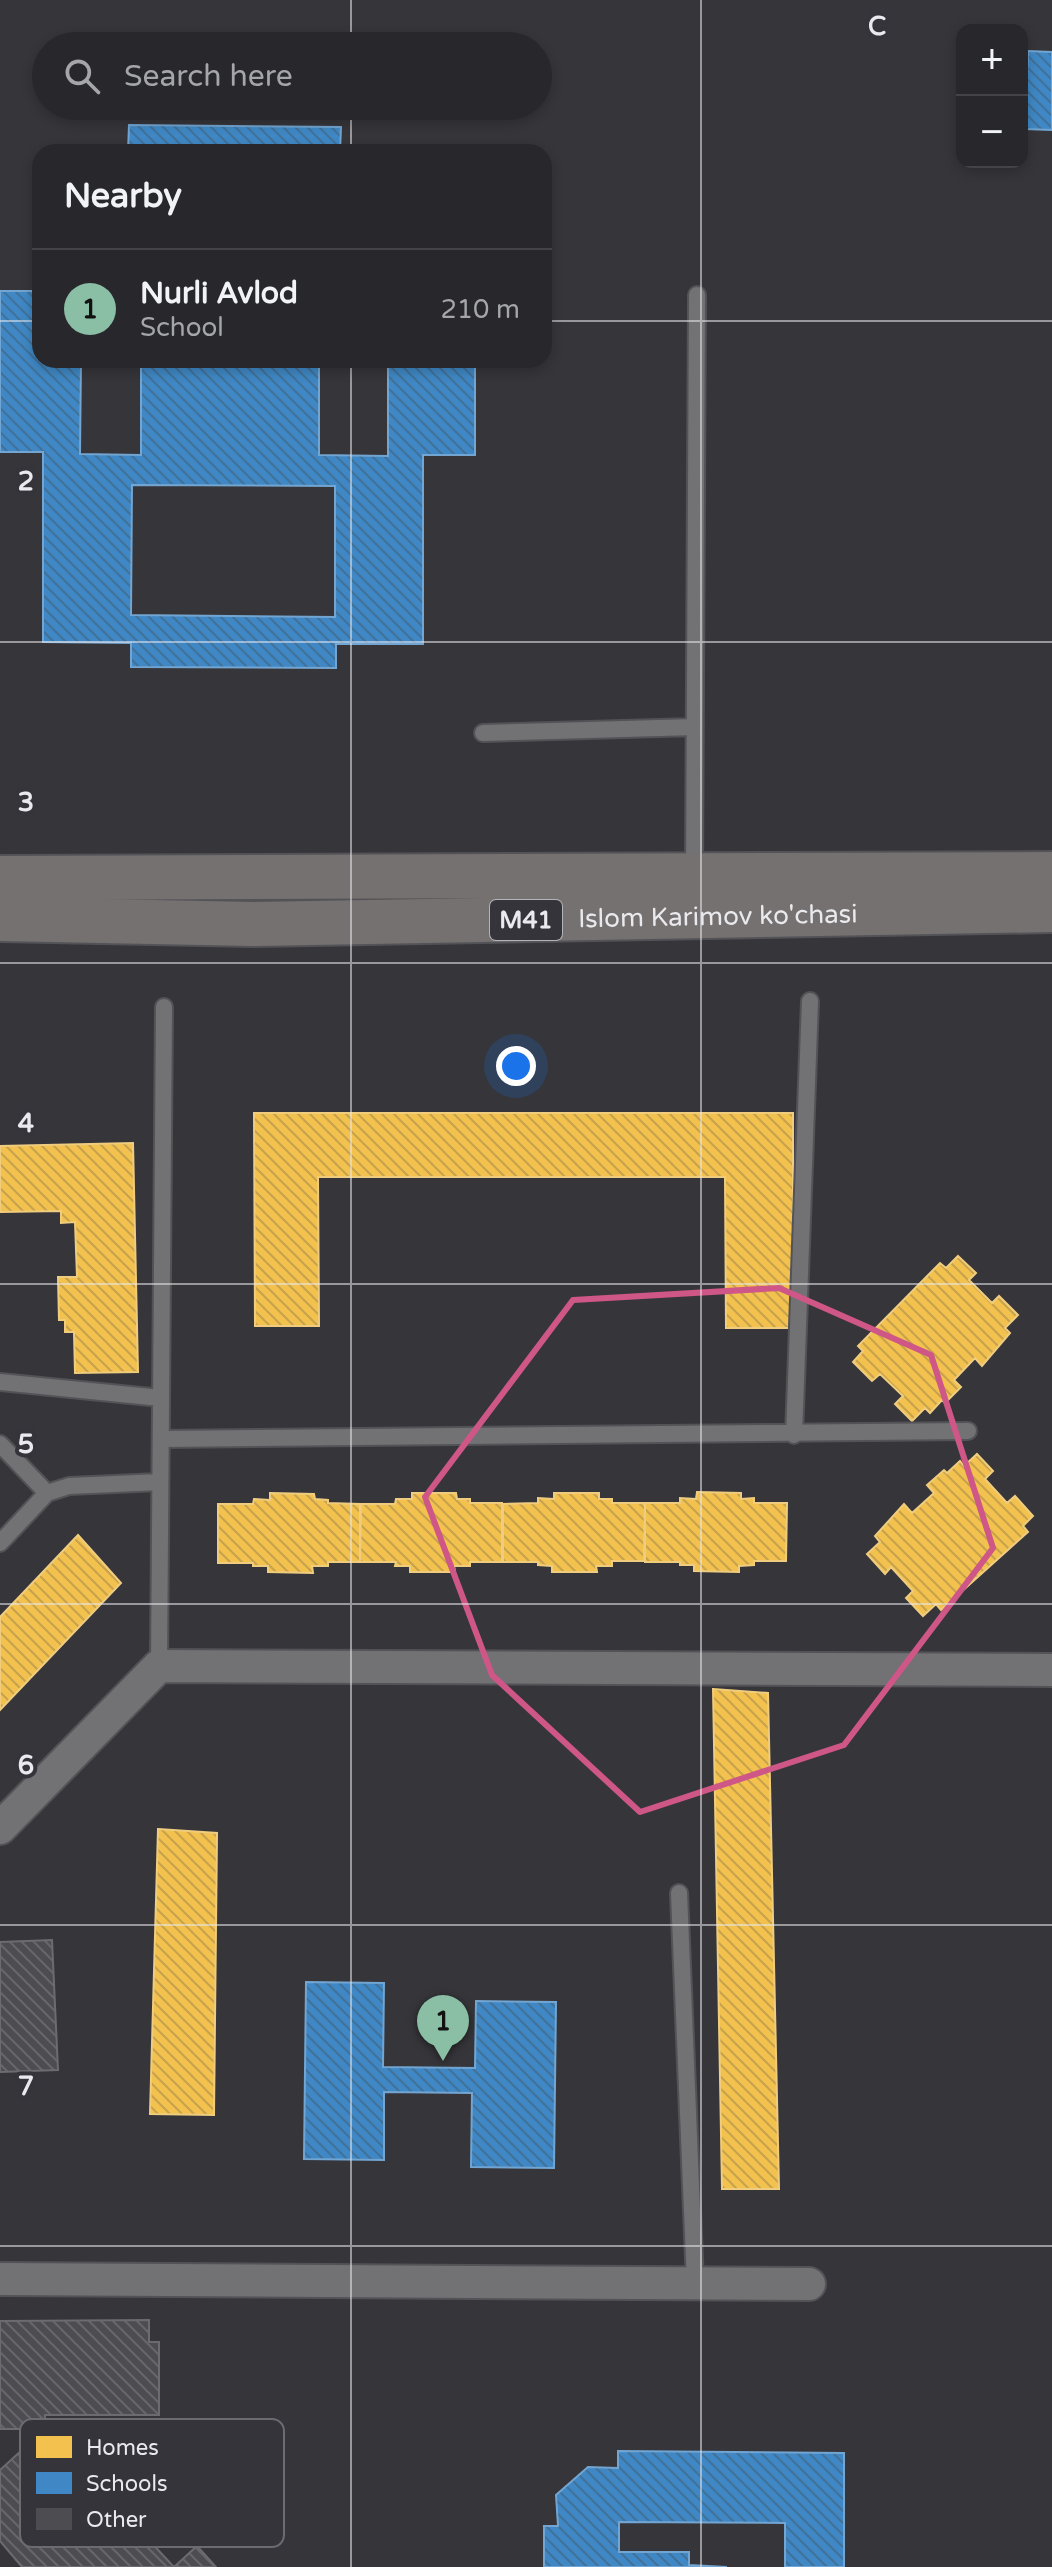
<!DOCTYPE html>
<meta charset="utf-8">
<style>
body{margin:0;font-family:"Varela Round",sans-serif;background:#343438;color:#f1f3f6}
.controls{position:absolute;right:24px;top:24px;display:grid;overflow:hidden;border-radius:16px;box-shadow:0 4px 12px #0003}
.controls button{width:72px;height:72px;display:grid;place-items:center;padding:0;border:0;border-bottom:2px solid #444448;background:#28282c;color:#f1f3f6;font:40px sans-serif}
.you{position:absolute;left:516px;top:1066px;width:28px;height:28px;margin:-20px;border:6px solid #fff;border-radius:50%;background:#1a73e8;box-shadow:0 0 0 12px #1a73e833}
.badge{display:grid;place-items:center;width:52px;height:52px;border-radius:50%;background:#8abfa5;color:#111;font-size:26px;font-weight:700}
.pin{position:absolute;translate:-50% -66px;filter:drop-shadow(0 2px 4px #0008)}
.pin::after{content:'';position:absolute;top:42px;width:28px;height:24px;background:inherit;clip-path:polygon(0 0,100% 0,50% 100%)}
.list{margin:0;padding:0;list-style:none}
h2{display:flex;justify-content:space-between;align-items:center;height:104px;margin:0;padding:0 32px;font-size:34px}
h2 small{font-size:26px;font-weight:400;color:#a5a6a9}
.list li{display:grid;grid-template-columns:52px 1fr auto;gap:24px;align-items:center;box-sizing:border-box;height:120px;padding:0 32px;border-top:2px solid #444448}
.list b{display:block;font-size:30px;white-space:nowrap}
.list p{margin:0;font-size:26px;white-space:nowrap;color:#a5a6a9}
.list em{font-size:26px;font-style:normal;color:#a5a6a9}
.icon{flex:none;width:44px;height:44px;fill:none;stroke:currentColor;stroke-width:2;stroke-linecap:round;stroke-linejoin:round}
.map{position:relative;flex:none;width:1052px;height:2567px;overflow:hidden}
.search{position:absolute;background:#28282c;box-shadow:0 4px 12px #0003;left:32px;top:32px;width:520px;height:88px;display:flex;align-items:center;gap:20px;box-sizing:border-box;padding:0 28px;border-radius:44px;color:#a5a6a9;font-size:30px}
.panel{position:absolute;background:#28282c;box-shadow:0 4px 12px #0003;left:32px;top:144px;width:520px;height:224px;border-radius:24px}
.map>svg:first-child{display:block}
.homes{fill:url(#homes-back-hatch);stroke:#f0cd7e;stroke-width:2}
.schools{fill:url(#schools-back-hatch);stroke:#72a5d1;stroke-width:2;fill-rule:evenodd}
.building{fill:url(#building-back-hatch);stroke:#6c6c70;stroke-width:2}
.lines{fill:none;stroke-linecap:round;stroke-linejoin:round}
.lane-casing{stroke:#535357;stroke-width:20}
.street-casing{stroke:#535357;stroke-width:36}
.primary-casing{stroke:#535357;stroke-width:48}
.lane{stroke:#727174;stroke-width:16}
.street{stroke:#727174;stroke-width:32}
.primary{stroke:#767171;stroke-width:44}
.marked{fill:none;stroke:#ce5787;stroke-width:6;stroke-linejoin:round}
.grid{fill:none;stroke:#eaeaee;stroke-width:2;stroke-opacity:0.55}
.labels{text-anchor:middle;stroke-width:8;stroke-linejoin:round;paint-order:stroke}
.shield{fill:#35343b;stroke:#b4b3b8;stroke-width:2}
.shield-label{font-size:24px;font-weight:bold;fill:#eaeaee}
.street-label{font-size:26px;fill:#eaeaee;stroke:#35343b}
.key{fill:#35343b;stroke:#6b6b71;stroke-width:2}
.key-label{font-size:22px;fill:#eaeaee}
.grid-label{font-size:26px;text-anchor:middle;font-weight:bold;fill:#eaeaee;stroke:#35343b;stroke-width:8;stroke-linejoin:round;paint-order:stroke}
</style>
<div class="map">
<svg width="1052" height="2567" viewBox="0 0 1052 2567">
<defs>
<pattern id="homes-back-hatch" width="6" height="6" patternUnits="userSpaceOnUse" patternTransform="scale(2)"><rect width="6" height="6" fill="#f2c14e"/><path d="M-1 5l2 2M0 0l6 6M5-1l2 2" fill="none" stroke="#c7a24c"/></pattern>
<pattern id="schools-back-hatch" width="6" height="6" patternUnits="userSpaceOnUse" patternTransform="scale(2)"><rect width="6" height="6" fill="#3f88c5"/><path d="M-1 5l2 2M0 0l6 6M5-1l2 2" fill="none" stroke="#417199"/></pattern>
<pattern id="building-back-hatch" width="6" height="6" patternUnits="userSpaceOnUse" patternTransform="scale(2)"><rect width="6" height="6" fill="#4d4c50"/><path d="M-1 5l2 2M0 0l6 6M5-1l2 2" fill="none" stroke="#67666a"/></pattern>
</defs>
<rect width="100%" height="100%" fill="#36353a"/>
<path class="homes" d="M254,1113H793V1328H726L725,1177H318L319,1326H255Z
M133,1143L138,1372L75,1373L74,1332H65V1320H59L58,1277H77L75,1222L61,1223V1211L0,1212V1146Z
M958,1256L976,1273L969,1280L992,1303L999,1296L1018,1315L1005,1328L1010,1333L982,1366L975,1358L954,1380L961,1387L945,1403L942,1400L930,1413L925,1408L912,1421L895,1404L903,1396L880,1374L872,1381L853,1362L863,1351L858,1346L940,1263L946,1268Z
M977,1454L993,1471L985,1479L1007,1503L1015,1496L1033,1516L1023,1526L1028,1532L941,1610L936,1604L923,1616L906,1598L913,1591L891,1567L885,1574L867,1554L880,1542L875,1536L904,1504L912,1513L934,1493L927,1485L944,1470L947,1473L960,1461L964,1466Z
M697,1492L741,1493V1499L754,1498V1503H787L786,1561H754V1565L739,1566V1572L694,1571V1565H680V1562H645V1503H680V1498L696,1499Z
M270,1493L314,1494L315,1499L328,1500V1503L360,1504V1562H328V1566H312L313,1573L268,1572V1566H253V1563H218V1504H253L254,1499L270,1500Z
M412,1493H456L457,1499H470V1503H502V1562H470V1566H454L455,1572H410V1566H395L396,1562H360L361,1504H395L396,1499H412Z
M554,1493H599V1499H612V1503H645L644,1561H612V1566H596L597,1572H552V1566L538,1565V1562H503V1504L538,1503V1498L554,1499Z
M78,1535L121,1583L0,1710V1617Z
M713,1689L768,1693L779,2189H722Z
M158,1829L217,1833L214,2115L150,2114Z"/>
<path class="schools" d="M1028,51L1052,52V130L1025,129Z
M129,125L341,127L340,152H128Z
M0,291H40V360H81L80,454L141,455V360H319V455L388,456V360H475V455H423V644H336V668L131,667V643L43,642V452H0ZM132,485L335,486V617L131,615Z
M306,1982L384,1983L383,2067L475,2068L476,2001L556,2002L554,2168L471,2167L472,2093L384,2092V2160L304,2159Z
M618,2451L844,2453V2567H785V2523L619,2522V2552H689V2565L727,2567H544V2526H558L556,2495L588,2467L618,2468Z"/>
<path class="building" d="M52,1940L58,2070L0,2072V1942Z
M149,2320V2342H159V2415H45V2429H0V2321Z
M45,2429L174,2567H22L0,2541V2470Z
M197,2546L216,2567H174Z"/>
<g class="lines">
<g class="lane-casing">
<path id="lane" d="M483,733L695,727
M694,874L697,295
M0,1382L161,1398
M794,1435L810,1001
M161,1439L968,1431
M0,1444L47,1493
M0,1543L47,1493L69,1486L160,1482
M159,1666L164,1007
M679,1893L695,2283"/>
</g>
<g class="street-casing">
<path id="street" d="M0,1828L159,1666L1052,1670
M0,2279L809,2284"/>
</g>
<g class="primary-casing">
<g id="primary">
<path d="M0,878L1052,874"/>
<path id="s1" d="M0,919L254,924L1052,910"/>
</g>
</g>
<use href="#lane" class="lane"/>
<use href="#street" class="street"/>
<use href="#primary" class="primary"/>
</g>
<path class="marked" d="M779,1288L931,1355L993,1548L844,1745L640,1812L492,1675L425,1497L573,1300Z"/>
<path class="grid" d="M351,0V46M701,0V2567M351,106V152M0,321H40M544,321H1052M351,360V2567M0,642H1052M0,963H1052M0,1284H1052M0,1604H1052M0,1925H1052M0,2246H1052"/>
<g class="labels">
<rect class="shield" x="490" y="900" width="72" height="40" rx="6"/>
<g class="shield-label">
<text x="526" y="928">M41</text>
</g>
<g class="street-label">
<text dy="9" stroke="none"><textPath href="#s1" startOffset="718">Islom Karimov ko'chasi</textPath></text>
</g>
</g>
<rect x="20" y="2419" width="264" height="128" rx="12" class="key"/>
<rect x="36" y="2436" width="36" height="22" fill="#f2c14e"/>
<rect x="36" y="2472" width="36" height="22" fill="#3f88c5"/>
<rect x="36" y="2508" width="36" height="22" fill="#4d4c50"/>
<g class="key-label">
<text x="86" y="2455">Homes</text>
<text x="86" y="2491">Schools</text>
<text x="86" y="2527">Other</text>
</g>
<g class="grid-label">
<text x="877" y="35">C</text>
<text x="26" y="490">2</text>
<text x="26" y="811">3</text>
<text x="26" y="1132">4</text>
<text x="26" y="1453">5</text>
<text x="26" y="1774">6</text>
<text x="26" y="2095">7</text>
</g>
</svg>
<div class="controls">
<button>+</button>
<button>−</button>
</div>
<div class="you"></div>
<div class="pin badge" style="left:443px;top:2061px">1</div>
<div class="search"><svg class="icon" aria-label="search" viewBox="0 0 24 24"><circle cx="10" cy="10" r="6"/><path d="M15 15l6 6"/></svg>Search here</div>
<section class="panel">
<h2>Nearby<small></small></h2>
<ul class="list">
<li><span class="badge">1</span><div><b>Nurli Avlod</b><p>School</p></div><em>210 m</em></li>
</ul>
</section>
</div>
